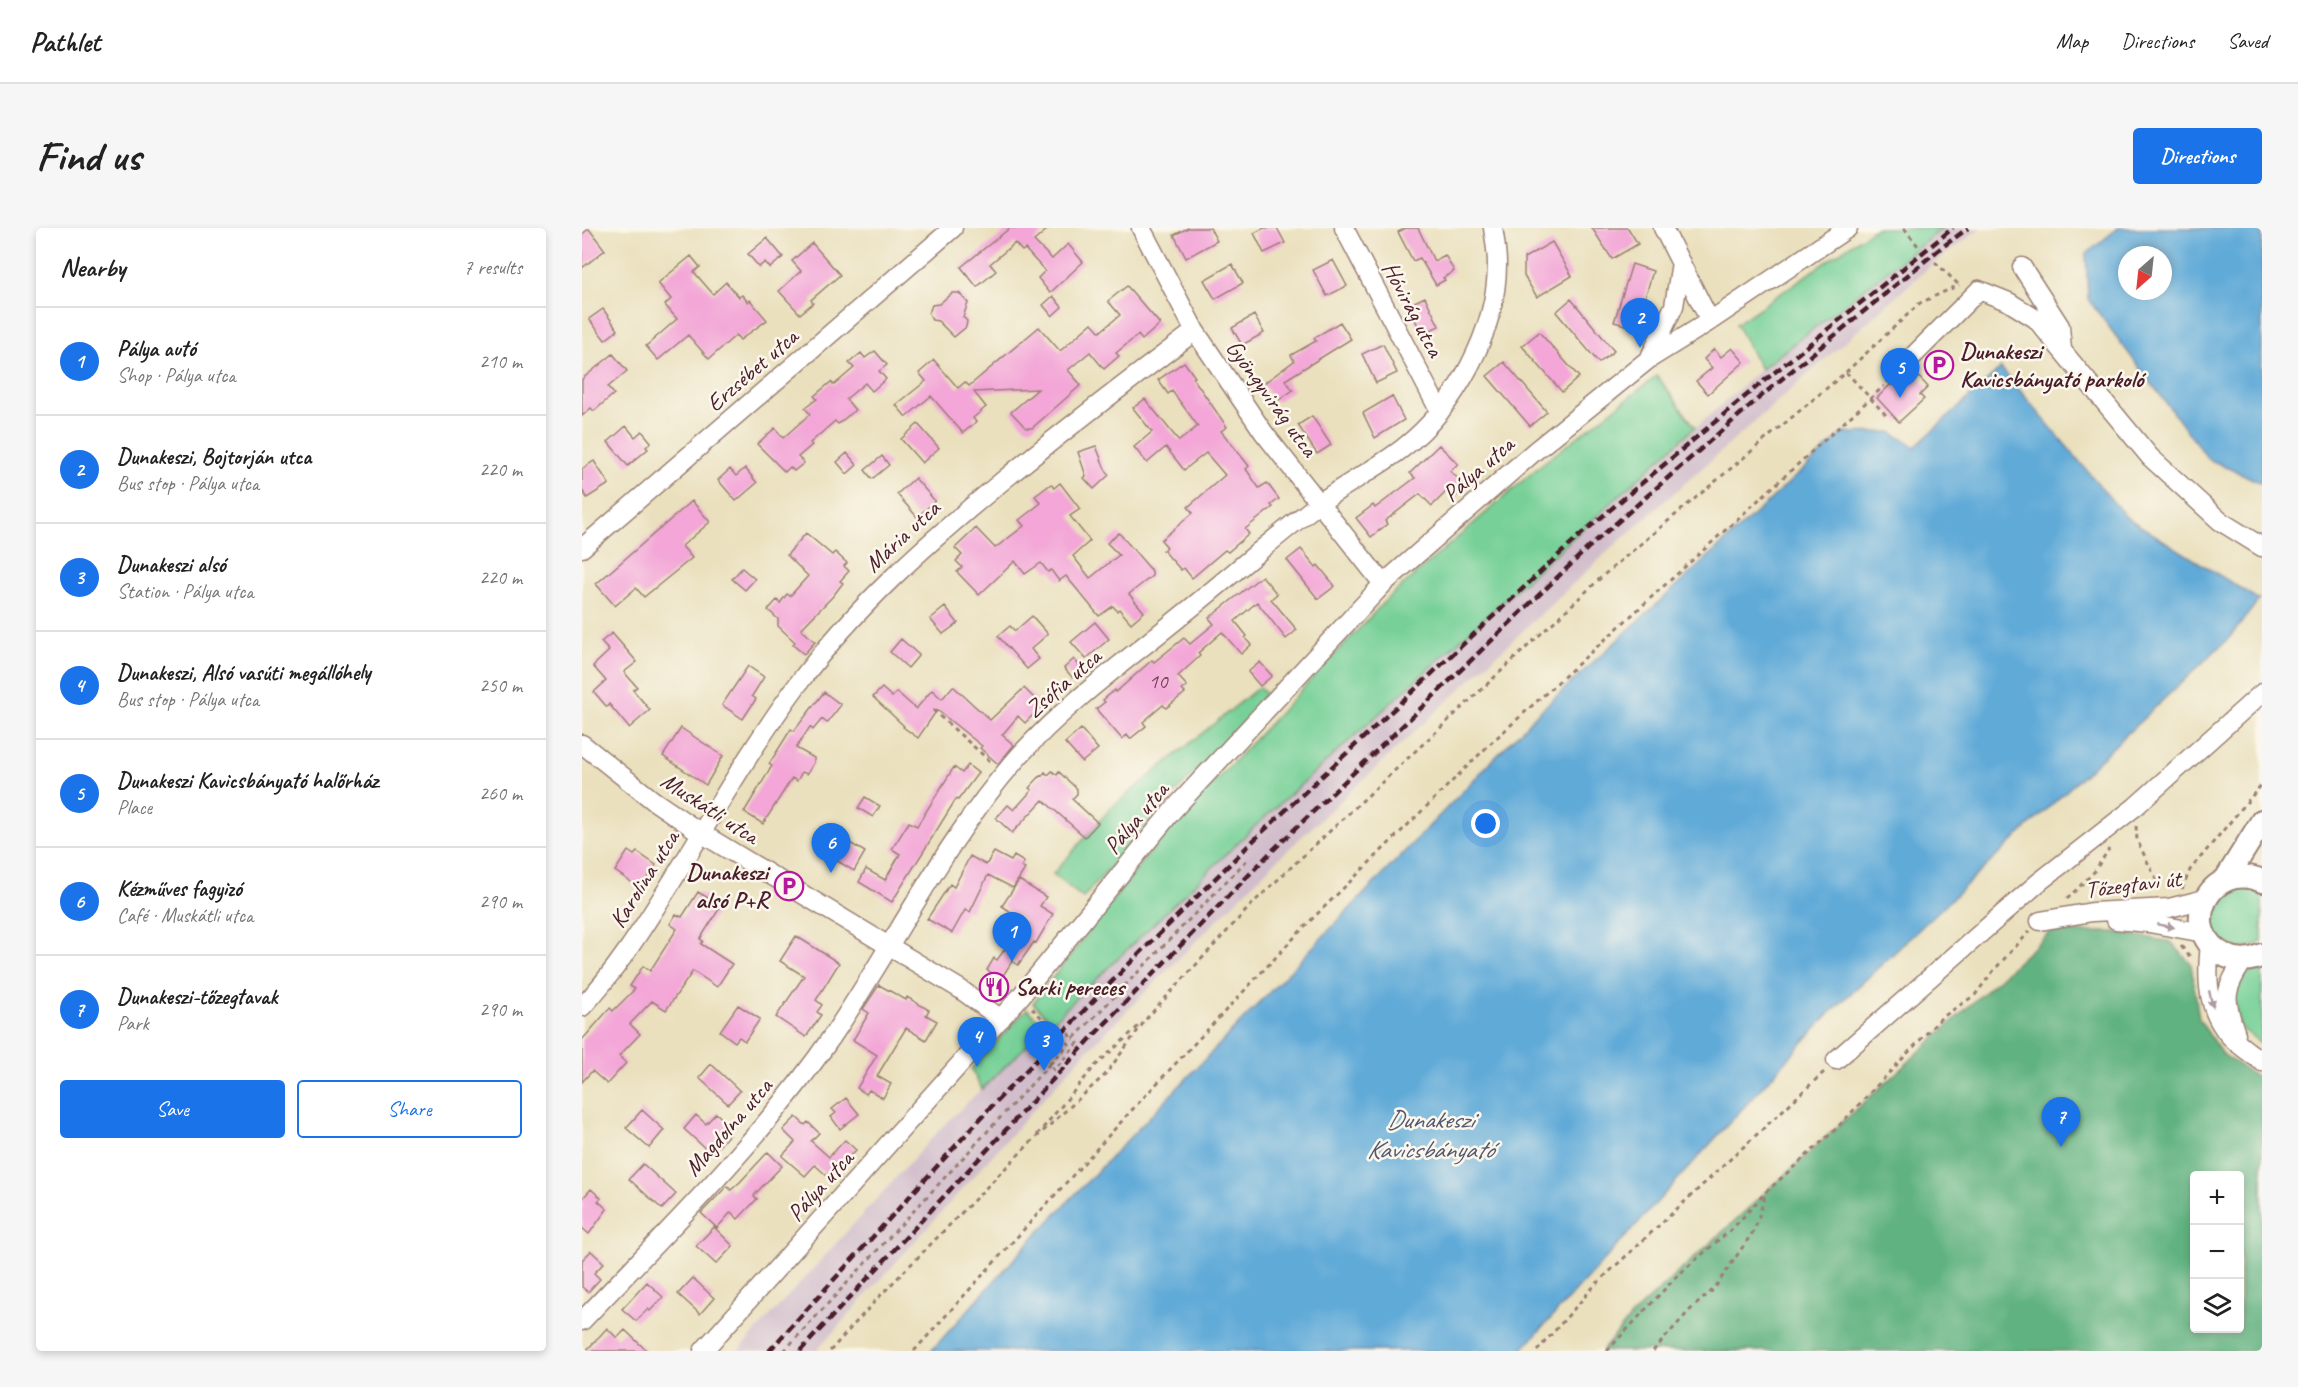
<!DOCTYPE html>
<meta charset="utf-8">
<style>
body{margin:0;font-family:Caveat,sans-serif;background:#f6f6f6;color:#222}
.controls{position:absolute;right:18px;bottom:18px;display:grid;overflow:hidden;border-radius:6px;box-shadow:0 3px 9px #0003}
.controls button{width:54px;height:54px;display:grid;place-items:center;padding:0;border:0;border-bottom:2px solid #e0e0e0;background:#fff;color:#222;font:30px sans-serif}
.compass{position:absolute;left:1536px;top:18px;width:54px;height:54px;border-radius:50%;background:#fff;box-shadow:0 3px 9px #0003;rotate:207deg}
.you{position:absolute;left:904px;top:596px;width:21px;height:21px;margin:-15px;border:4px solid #fff;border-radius:50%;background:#1a73e8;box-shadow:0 0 0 9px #1a73e833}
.badge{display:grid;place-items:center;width:39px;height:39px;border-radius:50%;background:#1a73e8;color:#fff;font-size:20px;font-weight:700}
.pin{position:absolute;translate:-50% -50px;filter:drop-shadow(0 2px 3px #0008)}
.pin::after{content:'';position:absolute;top:32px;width:21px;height:18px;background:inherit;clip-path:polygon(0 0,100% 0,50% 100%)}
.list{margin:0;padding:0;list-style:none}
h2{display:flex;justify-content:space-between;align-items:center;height:78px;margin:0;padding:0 24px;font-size:26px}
h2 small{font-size:20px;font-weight:400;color:#767676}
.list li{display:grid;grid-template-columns:39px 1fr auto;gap:18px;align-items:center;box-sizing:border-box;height:108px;padding:0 24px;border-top:2px solid #e0e0e0}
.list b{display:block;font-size:22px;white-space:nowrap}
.list p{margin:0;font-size:20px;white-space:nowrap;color:#767676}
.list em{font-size:20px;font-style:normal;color:#767676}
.actions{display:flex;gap:12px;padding:18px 24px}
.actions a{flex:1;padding:14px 0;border:2px solid #1a73e8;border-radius:6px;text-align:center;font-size:21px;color:#1a73e8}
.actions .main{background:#1a73e8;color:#fff}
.icon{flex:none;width:33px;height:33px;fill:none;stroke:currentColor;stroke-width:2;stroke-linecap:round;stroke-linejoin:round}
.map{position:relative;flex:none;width:1680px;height:1123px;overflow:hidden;border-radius:6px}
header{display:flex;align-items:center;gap:36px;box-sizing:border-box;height:84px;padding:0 30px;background:#fff;border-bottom:2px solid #e0e0e0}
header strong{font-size:28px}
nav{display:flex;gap:33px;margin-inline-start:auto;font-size:21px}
.intro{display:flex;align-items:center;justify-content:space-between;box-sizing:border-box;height:144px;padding:0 36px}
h1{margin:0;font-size:42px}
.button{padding:15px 27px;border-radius:6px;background:#1a73e8;color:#fff;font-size:21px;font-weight:700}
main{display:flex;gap:36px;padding:0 36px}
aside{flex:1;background:#fff;border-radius:6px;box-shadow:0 3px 9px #0003}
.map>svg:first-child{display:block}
.industrial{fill:#d1bdcb}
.green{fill:#76d097;stroke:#607861;stroke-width:1.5}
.forest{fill:#60b280;stroke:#556856;stroke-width:1.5;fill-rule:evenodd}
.water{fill:#60aad8;stroke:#556482;stroke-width:1.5;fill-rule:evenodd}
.building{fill:#f3a6d7}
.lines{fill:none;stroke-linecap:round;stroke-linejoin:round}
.minor-casing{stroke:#9a8074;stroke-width:21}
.major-casing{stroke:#9a8074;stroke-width:26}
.path{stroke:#9a8074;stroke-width:3;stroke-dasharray:4.5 4.5;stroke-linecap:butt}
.minor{stroke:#fff;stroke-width:18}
.major{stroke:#fff;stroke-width:22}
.rail{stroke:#4a1f2b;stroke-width:4.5;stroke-dasharray:9 4.5;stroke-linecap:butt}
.oneway{fill:#ae9aa0}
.labels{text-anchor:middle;stroke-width:5;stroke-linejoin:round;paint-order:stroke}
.number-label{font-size:21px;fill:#744156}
.street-label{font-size:24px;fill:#4a1f2b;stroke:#fbf7ec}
.poi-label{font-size:24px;font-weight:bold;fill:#4a1f2b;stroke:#fbf7ec;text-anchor:start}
.water-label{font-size:26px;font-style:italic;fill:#535770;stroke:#fbf7ec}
</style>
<header>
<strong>Pathlet</strong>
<nav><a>Map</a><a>Directions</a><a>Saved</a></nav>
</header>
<div class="intro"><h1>Find us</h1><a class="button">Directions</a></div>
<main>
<aside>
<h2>Nearby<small>7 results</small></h2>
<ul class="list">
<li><span class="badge">1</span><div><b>Pálya autó</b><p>Shop · Pálya utca</p></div><em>210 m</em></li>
<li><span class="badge">2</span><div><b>Dunakeszi, Bojtorján utca</b><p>Bus stop · Pálya utca</p></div><em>220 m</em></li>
<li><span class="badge">3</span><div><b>Dunakeszi alsó</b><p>Station · Pálya utca</p></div><em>220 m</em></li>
<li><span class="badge">4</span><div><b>Dunakeszi, Alsó vasúti megállóhely</b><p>Bus stop · Pálya utca</p></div><em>250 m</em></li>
<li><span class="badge">5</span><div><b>Dunakeszi Kavicsbányató halőrház</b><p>Place</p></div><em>260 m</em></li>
<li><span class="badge">6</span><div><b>Kézműves fagyizó</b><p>Café · Muskátli utca</p></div><em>290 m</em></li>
<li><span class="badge">7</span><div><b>Dunakeszi-tőzegtavak</b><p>Park</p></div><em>290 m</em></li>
</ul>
<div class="actions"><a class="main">Save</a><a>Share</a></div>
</aside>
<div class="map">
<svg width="1680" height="1123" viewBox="0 0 1680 1123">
<rect width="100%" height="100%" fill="#fbf7ec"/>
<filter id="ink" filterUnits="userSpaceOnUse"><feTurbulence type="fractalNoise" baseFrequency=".0167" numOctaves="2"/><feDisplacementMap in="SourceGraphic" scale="12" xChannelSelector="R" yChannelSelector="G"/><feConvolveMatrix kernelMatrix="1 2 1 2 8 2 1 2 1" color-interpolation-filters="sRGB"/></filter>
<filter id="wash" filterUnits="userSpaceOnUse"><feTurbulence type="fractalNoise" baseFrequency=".008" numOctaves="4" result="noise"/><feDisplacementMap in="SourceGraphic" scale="24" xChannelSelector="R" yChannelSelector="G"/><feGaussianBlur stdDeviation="1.35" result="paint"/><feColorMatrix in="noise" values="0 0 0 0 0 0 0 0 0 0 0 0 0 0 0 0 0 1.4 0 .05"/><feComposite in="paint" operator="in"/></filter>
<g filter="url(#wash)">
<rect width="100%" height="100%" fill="#eae0bd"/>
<path class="industrial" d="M1361,0H1399L1353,34L1022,327L695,632L500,828L234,1123H156L360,899L670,601L1179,141Z"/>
<path class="green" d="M1293,0H1361L1179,141L1154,96Z
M1075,148L1113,199L670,601L470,794L451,775L577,613L805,371L960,236Z
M677,459L686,469L594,564L501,670L471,646L530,579Z
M1665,659L1680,666V714C1634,742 1603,666 1665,659Z
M1680,740V816L1658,799L1651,769L1663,747Z
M445,781L464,799L400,861L389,841Z"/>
<path class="forest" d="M1468,704H1535L1589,714L1609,736L1617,791L1639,825L1680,853V1123H1020L1052,1085ZM1612,948H1658V1100H1612Z"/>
<path class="water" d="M1536,0H1680V255L1626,231L1506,71L1504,26ZM1545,27H1581V63H1545Z
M1419,140L1544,289L1677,372L1649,408L1245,788L939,1123H349L452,1009L955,486L1261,205L1309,204L1333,219Z"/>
<g id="blocks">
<path class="building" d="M428,0H467L452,13L470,31L486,16L501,34L468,65L456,50L463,43L443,21L440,23L433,15L408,36L414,43L395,59L379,39Z
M606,0H628L635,13L604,30L592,7Z
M682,0H695L703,15L682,25L672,5Z
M824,0H836L852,33L863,27L872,43L861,50L863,52L854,57L838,30L831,33L816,4Z
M1010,0H1046L1056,16L1030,31Z
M7,1L23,22L0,40V6Z
M185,10L201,29L188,40L183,34L177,39L166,26Z
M970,14L990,48L955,69L942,48V30Z
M230,15L258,47L229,72L231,75L218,86L197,63L219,43L210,33Z
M109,28L118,39L112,44L131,66L144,54L157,69L160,67L166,74L168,72L185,92L158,112L154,107L127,131L106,107L76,132L64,118L95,91L83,77L89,71L76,55Z
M751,32L765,58L745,68L731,42Z
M650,36L661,55L633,71L622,52Z
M1050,36L1071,43L1054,100L1032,94Z
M545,58L578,96L560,112L556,107L534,125L537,128L522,141L508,124L486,142L499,157L450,200H444L429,184L456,161L392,164L404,179L391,190L394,194L381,205L349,168L324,189L314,177L344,153L337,145L352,132L376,160L383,154L387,158L457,99L478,123L510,95L518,104L538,87L526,73Z
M370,65H377L386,75L381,89L385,93L384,99L372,109L356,93L350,92L347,85L350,77L357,76Z
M471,68L480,79L470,88L461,77Z
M843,69L857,98L840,106L826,77Z
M989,71L1032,123L1017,135L974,84Z
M21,81L36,102L23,112L7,91Z
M672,87L682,105L660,117L650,100Z
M758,94L769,111L703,152L711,162L694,174L681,156L712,133L709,127L734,113L732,110Z
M957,104L997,149L980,164L940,118Z
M801,116L815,145L794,155L780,126Z
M1150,120L1162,134L1126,166L1114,153L1130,140L1122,131L1132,121L1139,129Z
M293,123L305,137L297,143L304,151L290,163L283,155L264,171L273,182L256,196L253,193L228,215L230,217L216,229L222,235L212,243L208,239L203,244L175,216L193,200L201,210L228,186L223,180L235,171L232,168L249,154L252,157L272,140L267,135L279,125L283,130Z
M31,126L45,143L26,159L32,166L12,183L9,180L0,188V151Z
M602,134L613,149L611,150L645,199L639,203L667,238L664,241L677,260L685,255L697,271L689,277L691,279L663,301L667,306L646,324L643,322L610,350L602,340L599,342L581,322L585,319L579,312L611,285L606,279L643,247L624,225L602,242L584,219L565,235L552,219L570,204L551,180L563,171L597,213L616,198L590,163L586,166L576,152Z
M922,134L965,184L948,198L905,148Z
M1335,147L1346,159L1338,167L1342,171L1317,194L1295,170L1308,157H1316L1320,161Z
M810,168L822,192L793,210L781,185Z
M730,188L749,217L735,226L716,197Z
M336,196L357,220L340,235L319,211Z
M44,198L53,209L60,203L69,214L64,219L66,221L46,238L26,214Z
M857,217L876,236L868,243L884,258L872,270L865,263L850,278L838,266L803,293L805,296L789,309L774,290L791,277L793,280L833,250L828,245Z
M514,218L523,241L527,247L512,261L502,250L504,248L496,224Z
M265,225L275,237L265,246L255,234Z
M300,228L307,237L290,251L283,242Z
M12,233L27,256L5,270L0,262V241Z
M163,240L175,255L154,273L136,252L148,241L154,248Z
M333,250L353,273L335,289L315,266Z
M478,255L498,281L488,288L508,313L491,328L508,350L537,327L525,315L537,305L570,343V348L547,366L562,384L549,395L537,381L535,383L531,378L517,388L484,348L477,353L469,342L466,344L459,335L443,346L433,333L397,367L375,344L380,339L374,333L380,327L373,320L394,300L413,320L442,298L437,292L459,275L453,268L469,256L472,260Z
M110,273L128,294L100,318L110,330L62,369L54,360L33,378L14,356Z
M224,305L250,327L253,324L265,335L262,338L267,343L258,353L261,355L251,368L219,401L233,414L222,426L211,417L213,414L196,398V391L186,382L195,372L198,375L205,366L208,368L226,348L205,327Z
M719,321L734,339L736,337L753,358L736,371L705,332Z
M160,340L173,351L163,362L150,351Z
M680,348L695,366L689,371L715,402L704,411L675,374L653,393L665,408L663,410L669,417L659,426L640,404L616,425L618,428L596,448L605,458L600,462L603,465L584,480L581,477L561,494L564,498L548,511L545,507L540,511L514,481L523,474L521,472L533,462L534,464L570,432L572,434L602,410L608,416L632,396L627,390Z
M363,379L376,395L361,406L348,391Z
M450,388L466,406L449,421L457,431L445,441L416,408L428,398L433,403Z
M513,394L527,411L504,431L489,414Z
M30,405L55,434L42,444L55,459L51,462L68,482L47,500L27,476L25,479L12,464L24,453L11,438L27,423L19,414Z
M319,411L337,427L326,440L308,424Z
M492,431L499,440L490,449L482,440Z
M678,434L690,448L678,458L666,444Z
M166,438L182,449L170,468L174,471L161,491L140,477Z
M371,458L408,492L442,460L460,478L443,495L436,488L420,507L432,517L416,536L398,520L400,518L355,482L336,510L321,499L322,498L291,469L300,460L310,469L315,464L334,481L350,462L360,471Z
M242,464L259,477L245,495L240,491L231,502L228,499L214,520L232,530V535L225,546L220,544L215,553L210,550L181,596L162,584L190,538L187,536L209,501L212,503Z
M99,500L141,528L124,557L81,528Z
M499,501L516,521L500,534L483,515Z
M386,537L396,545L376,572L374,571L310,674L277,654L284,641L303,652L318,626L310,621L327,594L335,598L372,539L380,545Z
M470,543L475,547L477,544L495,561V566L490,571L516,595L503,609L461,572L430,605L414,590L426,577L432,582L450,562L447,560L459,547L460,548L463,544L466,547Z
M283,569L298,578L291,589L276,580Z
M258,609L283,624L272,643L247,628Z
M46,623L52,627L55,624L74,637L59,661L33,643Z
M412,624L429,633L432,628L442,634L439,639L443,641L431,660L406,647L388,684L383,682L370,705L345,691L368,656L372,659L388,628L404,637Z
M437,652L464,669L458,678L471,686L454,715L452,714L436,737L430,733L419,751L405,742L412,730L415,732L426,717L427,718L443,693L420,678Z
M116,664L139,678L118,711L121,713L119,716L150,736L135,759L111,743L84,782L70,773L48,796L58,806L37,828L44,835L25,856L10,843L0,854V812L28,780L31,783L53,761L48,758L61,738L68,743L95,701L88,696L94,686L100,689Z
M214,708L257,735L234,772L240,777L235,784L239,787L224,809L194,789L222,748L198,733Z
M297,757L324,772L325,769L347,782L344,787L355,793L344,812L324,800L295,848L309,856L301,870L287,862L284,866L275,860L295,827L271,812L287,785L281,781Z
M156,777L178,791L163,813L157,809L153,814L138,803Z
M129,836L158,863L146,876L117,850Z
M264,870L277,886L258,901L249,889L254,885L250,881Z
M60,882L82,902L67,920L44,900Z
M134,885L149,899L146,903L148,905L132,924L128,921L126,923L102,901L114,887L124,896Z
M214,889L223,897L226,894L237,905L229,913L247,929L263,912L274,922L251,946L249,944L245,948L233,937L223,948L200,928L213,914L201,902Z
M186,924L200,938L175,964L172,968L175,971L156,991L149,984L135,1000L119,985L145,958L149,962L158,954Z
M61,936L94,966L80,981L47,951Z
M9,961L19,970L16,973L25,981L7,1006L0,1000V971Z
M132,999L151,1018L134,1036L114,1018Z
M9,1023L22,1035L12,1045L18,1051L6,1064L0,1059V1032Z
M111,1050L132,1070L118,1086L96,1066Z
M65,1054L81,1069L68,1083L66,1081L54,1093L40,1081Z
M25,1100L35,1110L43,1102L65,1123H4Z"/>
</g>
</g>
<g filter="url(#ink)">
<use href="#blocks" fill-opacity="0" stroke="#9a8074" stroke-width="1.5"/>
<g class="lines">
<g class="minor-casing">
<path id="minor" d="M559,0L613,103L682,205L801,356
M762,0L858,184
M1081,0L1128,93
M1440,39L1478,98L1480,122
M1068,129L1092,78L1099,35
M1312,147L1397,62L1427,74L1454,91L1568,229L1638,293L1680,319
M0,320L371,0
M0,516L72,573L119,605L378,761L419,791
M1534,692L1567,695L1622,705
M1458,693L1510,684L1587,680L1623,671
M1628,716C1625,744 1624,775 1641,799C1649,813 1668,824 1680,834
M0,779C35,742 62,698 89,655C131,587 171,516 219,452C274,379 342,318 412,260C478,205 545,154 613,103
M1654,806C1642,771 1641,763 1662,732
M1254,832L1457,654L1553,579L1680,465
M0,1093C87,1001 179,912 251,807C314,714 363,611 438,527C486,474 544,433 599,388C645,351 689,312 735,277C763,256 794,241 821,220C873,180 915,103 915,36C915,25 913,12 911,0
M121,1123L438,769L591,582L801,356L953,223L1067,131L1128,93L1266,0"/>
</g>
<g class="major-casing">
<path id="major" d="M1644,651L1680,593
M1680,653C1627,630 1593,704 1644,728C1655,733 1669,733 1680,727"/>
</g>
<path class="path" d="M1322,0L1336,18
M1353,34L1377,57
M1264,144L1303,186L1306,182
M351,482L410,535
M1554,598L1555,612L1580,664
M1600,661L1608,642L1680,556
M1485,671L1512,644L1527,621
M1599,718L1610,731
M450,780L472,802
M484,814L487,816L467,837L472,842L496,815L491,811
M455,907L513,838L559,796
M202,1123L467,837L462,832L487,806L491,811L665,632
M248,1123L294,1072L447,916L523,847L565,790L672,674L1024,345L1264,144L1338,75L1377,57
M332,1123L548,884L725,696L909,515L1302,158
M955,1123L1013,1057L1242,844
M1025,1123L1094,1049L1152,999L1183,965
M1071,1123L1108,1082L1132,1061L1173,1001L1184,964L1252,903L1359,790L1393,767L1412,742L1448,703"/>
<use href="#minor" class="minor"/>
<use href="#major" class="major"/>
<path class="rail" d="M187,1123L409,879L545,738L676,608L997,308L1172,161L1371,0
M218,1123L514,805L689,624L1007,319L1178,169L1355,23L1386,0"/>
</g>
<defs><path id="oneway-solid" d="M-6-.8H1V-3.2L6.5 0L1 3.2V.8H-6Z" transform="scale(1.5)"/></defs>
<g class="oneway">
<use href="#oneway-solid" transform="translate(1584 698) rotate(11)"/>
<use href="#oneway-solid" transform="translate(1629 771) rotate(77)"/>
</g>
</g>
<defs>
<g id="parking-ring" transform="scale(1.5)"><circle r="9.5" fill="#fbf7ec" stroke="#b5179e" stroke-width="1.5"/><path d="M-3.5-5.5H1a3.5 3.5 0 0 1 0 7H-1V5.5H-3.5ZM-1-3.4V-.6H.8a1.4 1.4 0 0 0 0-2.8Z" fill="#b5179e"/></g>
<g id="restaurant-ring" transform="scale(1.5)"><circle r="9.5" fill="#fbf7ec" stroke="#b5179e" stroke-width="1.5"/><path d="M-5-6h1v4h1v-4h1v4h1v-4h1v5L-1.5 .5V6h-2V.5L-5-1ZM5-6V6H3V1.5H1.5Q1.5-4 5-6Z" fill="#b5179e"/></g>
</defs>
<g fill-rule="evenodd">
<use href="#parking-ring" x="1357" y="137"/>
<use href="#parking-ring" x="207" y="658"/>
<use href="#restaurant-ring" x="412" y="759"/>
</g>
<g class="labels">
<g class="number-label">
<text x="576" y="460">10</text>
</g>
<g class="street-label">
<text transform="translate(831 81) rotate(62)" y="8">Hóvirág utca</text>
<text transform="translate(170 142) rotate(-41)" y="8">Erzsébet utca</text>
<text transform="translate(690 170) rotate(54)" y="8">Gyöngyvirág utca</text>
<text transform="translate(896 241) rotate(-41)" y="8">Pálya utca</text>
<text transform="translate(320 308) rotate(-43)" y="8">Mária utca</text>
<text transform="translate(481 455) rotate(-41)" y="8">Zsófia utca</text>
<text transform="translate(128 580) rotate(33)" y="8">Muskátli utca</text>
<text transform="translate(554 590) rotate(-50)" y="8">Pálya utca</text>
<text transform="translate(62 651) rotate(-58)" y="8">Karolina utca</text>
<text transform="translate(1551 656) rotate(-7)" y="8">Tőzegtavi út</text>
<text transform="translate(146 899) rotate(-49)" y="8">Magdolna utca</text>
<text transform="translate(238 958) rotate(-48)" y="8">Pálya utca</text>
</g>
<g class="poi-label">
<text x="1378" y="131">Dunakeszi<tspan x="1378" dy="28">Kavicsbányató parkoló</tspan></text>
<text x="186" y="652" text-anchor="end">Dunakeszi<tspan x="186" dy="28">alsó P+R</tspan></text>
<text x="433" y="767">Sarki pereces</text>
</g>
<g class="water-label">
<text x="848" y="900">Dunakeszi<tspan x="848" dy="30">Kavicsbányató</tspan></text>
</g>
</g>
</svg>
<div class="controls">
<button>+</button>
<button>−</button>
<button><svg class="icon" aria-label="layers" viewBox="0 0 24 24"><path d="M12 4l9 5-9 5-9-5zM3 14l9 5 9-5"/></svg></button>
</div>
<svg class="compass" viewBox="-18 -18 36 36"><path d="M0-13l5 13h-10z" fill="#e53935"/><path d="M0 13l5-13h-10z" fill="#767676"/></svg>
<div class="you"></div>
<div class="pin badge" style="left:430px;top:734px">1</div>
<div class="pin badge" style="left:1058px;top:120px">2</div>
<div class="pin badge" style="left:462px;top:843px">3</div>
<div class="pin badge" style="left:395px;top:839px">4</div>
<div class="pin badge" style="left:1318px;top:170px">5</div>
<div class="pin badge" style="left:249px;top:645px">6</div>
<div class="pin badge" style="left:1479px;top:919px">7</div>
</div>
</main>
